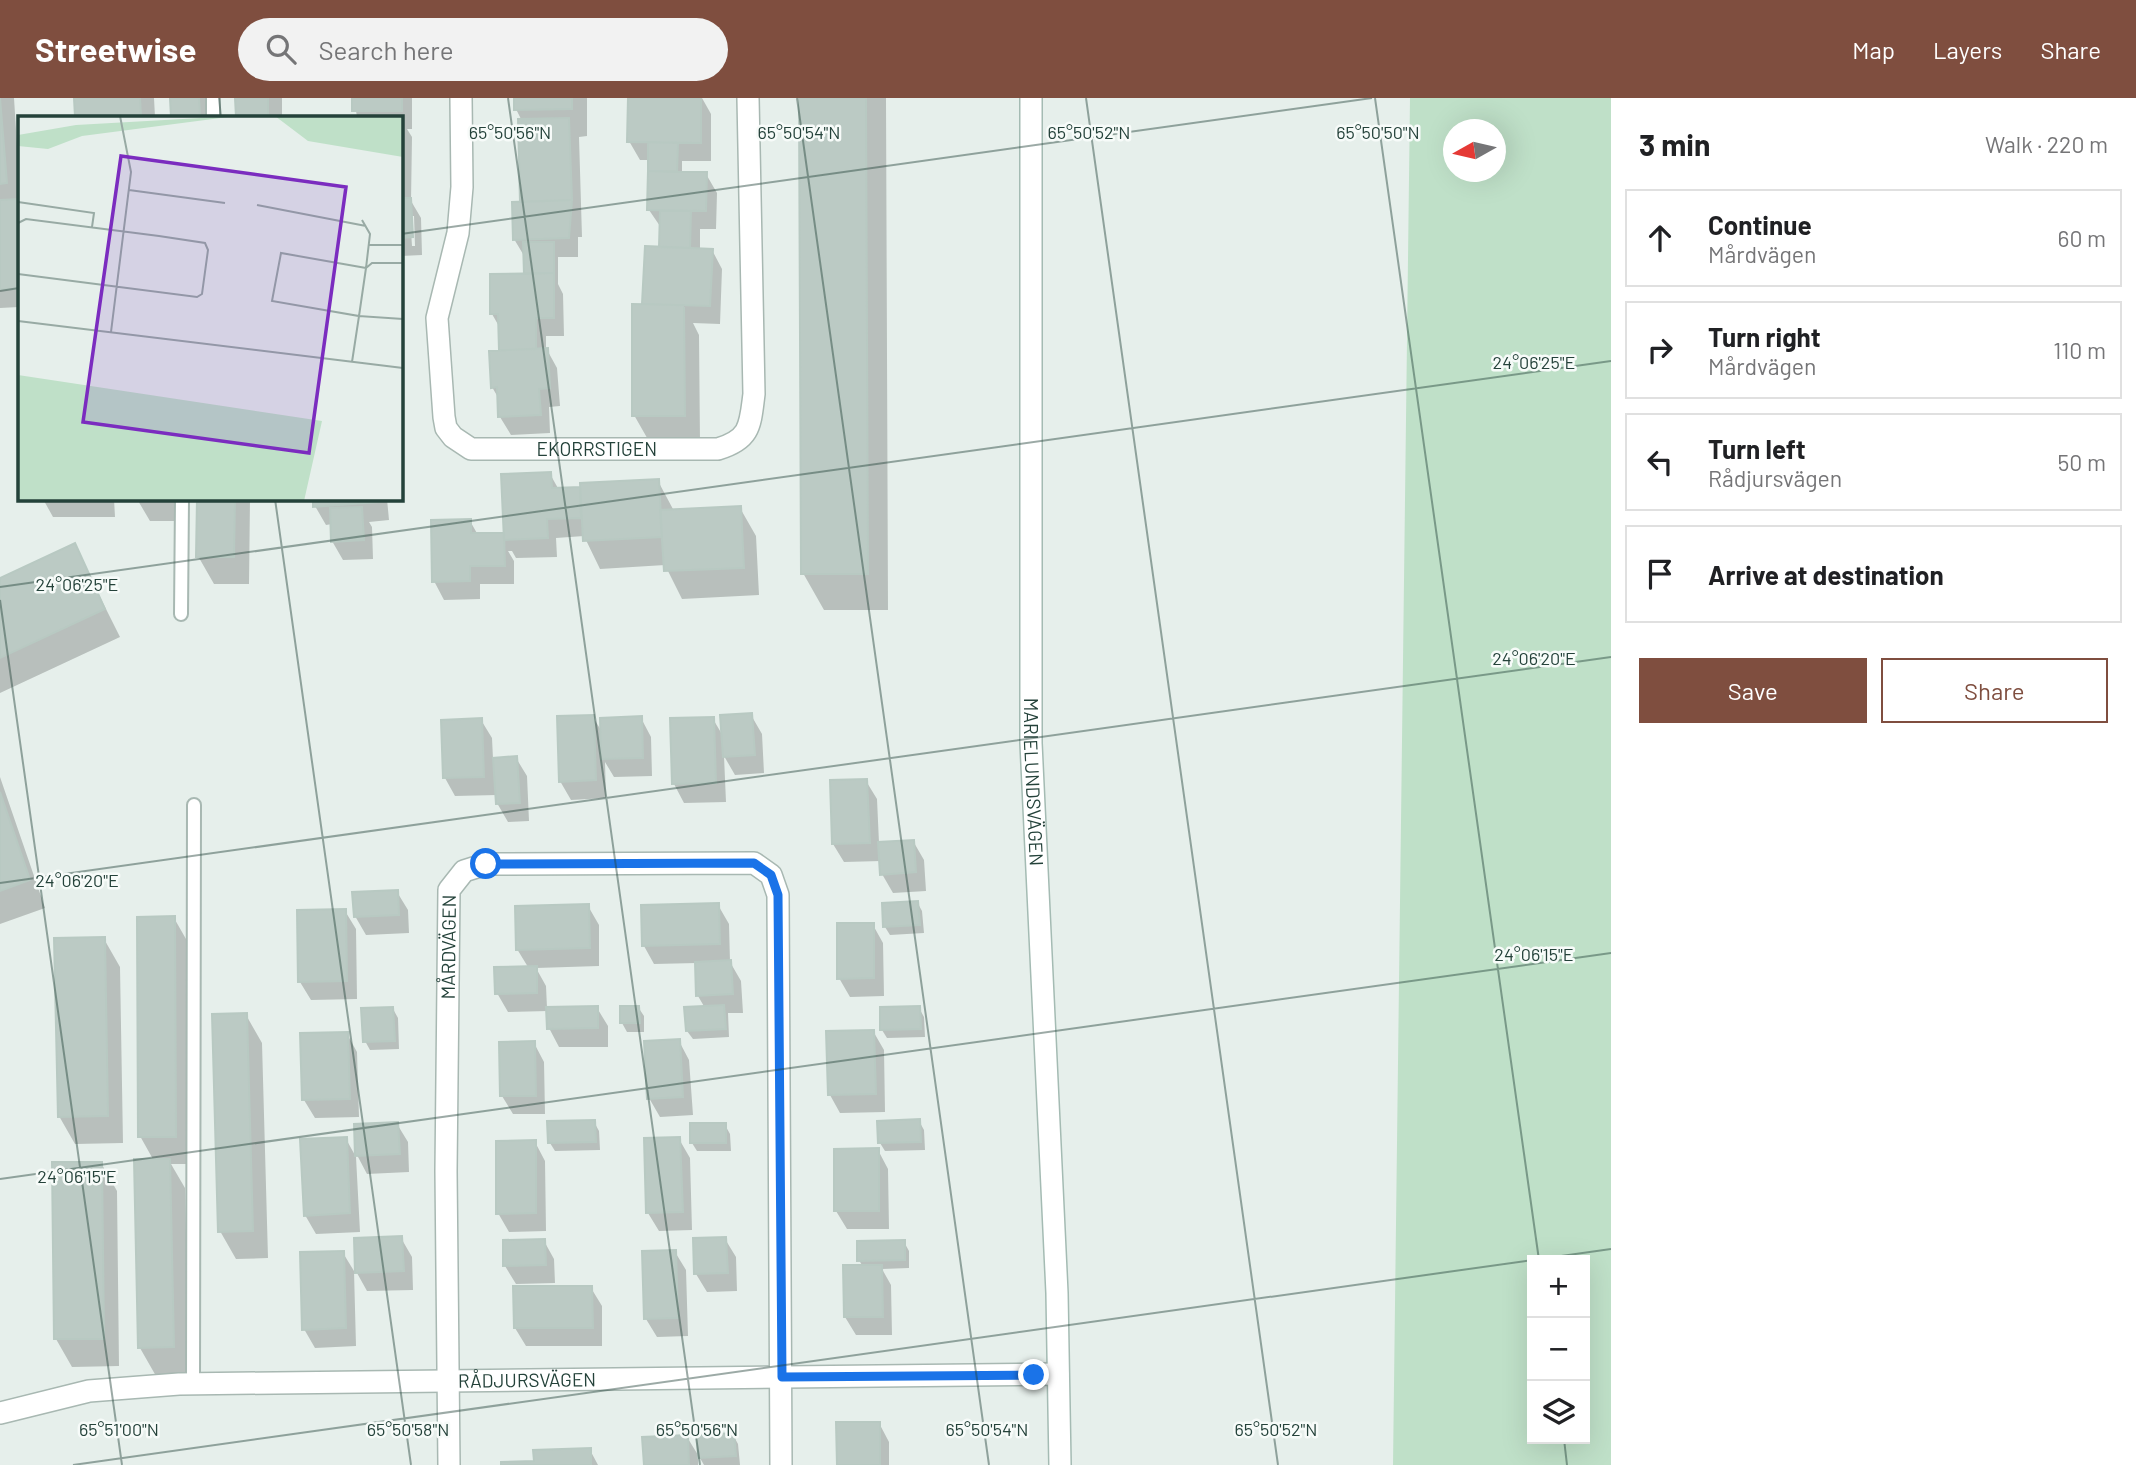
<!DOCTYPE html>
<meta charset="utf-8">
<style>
body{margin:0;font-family:Barlow,sans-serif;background:#f2f2f2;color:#202124}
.controls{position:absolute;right:21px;bottom:21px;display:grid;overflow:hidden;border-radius:0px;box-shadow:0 7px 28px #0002}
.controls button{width:63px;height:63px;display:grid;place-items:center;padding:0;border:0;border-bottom:2px solid #e0e0e0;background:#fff;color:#202124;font:35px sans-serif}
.compass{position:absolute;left:1443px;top:21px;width:63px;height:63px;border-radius:50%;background:#fff;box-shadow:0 7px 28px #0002;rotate:262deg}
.stop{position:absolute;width:21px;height:21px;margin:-16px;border:5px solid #1a73e8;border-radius:50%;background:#fff}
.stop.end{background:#1a73e8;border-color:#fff;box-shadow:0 2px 7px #0008}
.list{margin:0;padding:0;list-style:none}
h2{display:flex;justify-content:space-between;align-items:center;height:91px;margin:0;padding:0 28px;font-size:30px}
h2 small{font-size:23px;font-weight:400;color:#757577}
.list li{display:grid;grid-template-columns:46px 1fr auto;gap:21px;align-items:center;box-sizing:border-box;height:98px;margin:0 14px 14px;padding:0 14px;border:2px solid #e0e0e0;border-radius:0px}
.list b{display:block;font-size:26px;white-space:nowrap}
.list p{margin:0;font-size:23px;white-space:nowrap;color:#757577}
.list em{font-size:23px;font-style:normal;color:#757577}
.actions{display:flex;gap:14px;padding:21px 28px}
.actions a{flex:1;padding:16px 0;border:2px solid #7f4e3f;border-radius:0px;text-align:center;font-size:24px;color:#7f4e3f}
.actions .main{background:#7f4e3f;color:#fff}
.icon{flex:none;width:38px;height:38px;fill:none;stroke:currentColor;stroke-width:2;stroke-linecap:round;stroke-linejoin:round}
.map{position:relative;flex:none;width:1611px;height:1367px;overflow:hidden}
header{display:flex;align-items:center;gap:42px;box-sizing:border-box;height:98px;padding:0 35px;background:#7f4e3f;color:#fff}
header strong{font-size:33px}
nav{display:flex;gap:38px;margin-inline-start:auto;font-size:24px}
.search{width:490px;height:63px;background:#f2f2f2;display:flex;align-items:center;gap:18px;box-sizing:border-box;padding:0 24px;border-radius:38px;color:#757577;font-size:26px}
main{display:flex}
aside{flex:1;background:#fff}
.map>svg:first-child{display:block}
.green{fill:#bfe0c8;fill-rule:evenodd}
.shadow{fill:#0003;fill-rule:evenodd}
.building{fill:#bbcac4;stroke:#b8c9c2;stroke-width:2}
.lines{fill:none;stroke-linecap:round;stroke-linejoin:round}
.lane-casing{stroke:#a8b8b2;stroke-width:16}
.street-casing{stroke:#a8b8b2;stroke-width:24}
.secondary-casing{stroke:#a4bbb3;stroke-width:24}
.lane{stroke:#fff;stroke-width:12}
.street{stroke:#fff;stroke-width:21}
.secondary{stroke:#fff;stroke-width:21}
.route{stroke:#1a73e8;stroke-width:9}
.ticks{fill:none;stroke:#24423a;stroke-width:2;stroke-opacity:0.45}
.labels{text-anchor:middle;stroke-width:5;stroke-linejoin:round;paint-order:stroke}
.street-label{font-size:19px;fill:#24423a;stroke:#f7fbf9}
.inset-road{fill:none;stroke:#98aaa4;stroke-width:2}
.view{fill:#7b2cbf;fill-opacity:0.15;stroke:#7b2cbf;stroke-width:3.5}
.inset-edge{fill:none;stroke:#24423a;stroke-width:3.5}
.ticks-label{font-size:18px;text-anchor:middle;fill:#24423a;stroke:#f7fbf9;stroke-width:5;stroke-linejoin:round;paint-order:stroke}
</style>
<header>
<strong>Streetwise</strong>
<div class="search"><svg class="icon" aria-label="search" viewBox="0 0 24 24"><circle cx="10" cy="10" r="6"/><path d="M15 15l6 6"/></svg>Search here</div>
<nav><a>Map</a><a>Layers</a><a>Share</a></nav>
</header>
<main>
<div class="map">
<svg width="1611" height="1367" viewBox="0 0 1611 1367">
<rect width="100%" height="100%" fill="#e6efeb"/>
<path class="green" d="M1410,0H1611V1367H1393ZM1454,32H1496V74H1454ZM1532,1162H1585V1341H1532Z"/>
<path class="shadow" d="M0,0H14L19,80V209L0,210Z
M76,0H154L155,19H76Z
M172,0H213L214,19H173Z
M237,0H282V19H237Z
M354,0H412V31H407L412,39L411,103L421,120L422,157L401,158V19H357ZM410,118H414L415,148H412Z
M516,0H587V38L579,39L582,139H578V159H558V186L563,196L564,238H546V250L557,270L560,308L549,309L550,335L511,337L500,319L499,301L492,289L501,253L500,230L492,216V177H526V161L514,141L522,105V23L516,11Z
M630,0H702L711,16V63H682V76H706L717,95L716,131H700V152H712L722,171L720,226L693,225L699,237L700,345H650L634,317L644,205L661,151L662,131L649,112L650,62H640L629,43Z
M801,0H886L888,512H824L803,475Z
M550,376L559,392L579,391L582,396L658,383L674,413L740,410L756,438L759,497L682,501L665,467L600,471L584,438L556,440L557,459L516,460L512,453H508L514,463V486H480V501L444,502L434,483L470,423L478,437L506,436Z
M43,401H114L115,419H53Z
M137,401H183L184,423H150Z
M198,401H250L249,486H214L198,458Z
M314,401H387L389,422L369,424L372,429L373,461L343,462L332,443V426L326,427L315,408Z
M74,447L120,539L0,595V482Z
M751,617L762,636L764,675L735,677L724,658L726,704L684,705L674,686L672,622L713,621L723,638Z
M593,619L602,634L641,620L651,639L652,678L614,679L605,664L606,700L571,702L560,683Z
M481,622L492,640L493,661L516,660L527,678L529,723L508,724L497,705V697L455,698L445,680Z
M0,679L45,810L0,826Z
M866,683L877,701L879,745L913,743L924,762L926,793L893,795L882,776L881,763L844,764L833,746Z
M397,794L408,812L409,835L366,837L355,818Z
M917,804L922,813L924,835L890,837L885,829Z
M718,807L729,826L730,864L741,883L743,915H728L729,939L693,941L687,933L705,910L698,898L697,865L654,866L644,848Z
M588,808L599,827V868L536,870L546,888L547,910H597L608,928V949H559L549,930L548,913L508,914L497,895L528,869L517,851Z
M345,813L356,831L357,901L311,902L300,884Z
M174,820L190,848L191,1066H171L185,1090L189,1277L156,1278L140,1250L154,1063L140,1038Z
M873,827L883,845L884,898L850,899L839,880Z
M104,841L120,869L123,1045L75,1046L59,1018Z
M638,909L644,918V934H627L622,925V910Z
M919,910L924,919L925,939L887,940L882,932Z
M393,911L398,920L399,951L370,952L365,943Z
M246,917L262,945L268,1160L236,1161L220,1133Z
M873,933L884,952L885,1014L840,1015L830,997Z
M347,936L357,954L359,1019L315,1020L304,1002Z
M679,943L689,962L693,1017L660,1019L649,1000Z
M534,945L544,964L545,1016H513L502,998Z
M919,1023L924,1032L925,1052L885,1053L880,1045Z
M594,1024L599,1033L600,1052L555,1053L550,1045Z
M397,1026L408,1044L409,1074L367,1076L357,1057Z
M725,1027L730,1036L731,1053H697L692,1045Z
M346,1041L356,1059L360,1134L316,1136L305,1117Z
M679,1041L690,1060L692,1132L659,1133L648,1115Z
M535,1044L545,1063L546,1133L509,1134L498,1115Z
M878,1052L888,1071L889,1131H847L836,1113Z
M101,1065L117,1093L119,1268L72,1269L56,1241Z
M401,1140L412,1159L413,1192L367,1193L357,1175Z
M725,1141L736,1159L737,1193L707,1194L696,1176Z
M544,1143L554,1161L555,1185L516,1186L505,1168Z
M904,1144L909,1153V1170L882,1171L891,1187L892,1237H856L845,1219L863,1169L859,1162Z
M675,1154L686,1172L688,1238L657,1239L646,1221Z
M343,1155L354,1173L356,1248L315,1250L304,1231Z
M591,1190L602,1208V1248H526L515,1230Z
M879,1325L889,1344V1367H838Z
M733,1337L738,1346L740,1367H704L700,1360Z
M687,1339L698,1357V1367H645Z
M590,1352L598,1367H503L536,1365Z"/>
<path class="building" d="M0,0L7,85L0,86Z
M74,0H140L141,19H75Z
M170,0H199L200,19H171Z
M235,0H268V19H236Z
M352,0H402V13H352Z
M514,0H572V11L514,12Z
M628,0H701V45L627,44Z
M799,0H866L868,476H801Z
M569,20L572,102L520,104L518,21Z
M648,44L678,45L677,74L648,73Z
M648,73L707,74L706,113L647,112Z
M401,100H411L413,139L401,140Z
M19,101V191H0V102Z
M572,102L569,140L513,142L512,104Z
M660,113H691L690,150L659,149Z
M523,144H554V175L524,176Z
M645,148L713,151L710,208L642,206Z
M554,175V220H536V251L499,252L498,216H490V176Z
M632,206L684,207L685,318H632Z
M548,250L550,290L539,291L541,317L498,319L497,289L491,290L489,253Z
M551,374L552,390L580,389L581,420L547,421L548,440L504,442L501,376Z
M659,381L662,439L583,443L580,385Z
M197,401H235L234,459H196Z
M313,401H379V404L313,409Z
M741,408L744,470L664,473L660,412Z
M362,409L364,442L331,444L330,410Z
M471,421V435H504L505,468H470V483L432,484L431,422Z
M75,445L105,511L0,560V480Z
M752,615L755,657L723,659L720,617Z
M594,617L596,682L559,684L557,618Z
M642,618L643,660L601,661L600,620Z
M714,619L716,685L672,686L670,620Z
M482,620L484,679L443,680L441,622Z
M517,658L520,705L496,706L493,660Z
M867,681L870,745L832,746L830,682Z
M0,694L30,782L0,793Z
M914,742L916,774L880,777L878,744Z
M398,792L399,817L354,819L352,794Z
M918,803L920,827L883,829L882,805Z
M719,805L720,846L642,848L641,807Z
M589,806L590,850L516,852L515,808Z
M346,811L347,883L298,884L297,812Z
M175,818L176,1039H138L137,819Z
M837,825H874V880L837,881Z
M105,839L108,1018L58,1019L54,840Z
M731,862L733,896L696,898L695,864Z
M537,868V895L495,896L494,869Z
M724,907L726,931L686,933L684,909Z
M598,908V930L547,931L546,909Z
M620,908H639L640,925H620Z
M920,908L921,931L880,932V909Z
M393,909L395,943L363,944L361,910Z
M247,915L253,1133L218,1134L212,916Z
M874,932L876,996L828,997L826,933Z
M348,934L350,1001L302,1002L300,935Z
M680,941L683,999L647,1001L644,943Z
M535,943L536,998H500L499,944Z
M920,1021L921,1044L878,1045L877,1023Z
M595,1022L596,1044L548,1045L547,1023Z
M398,1024L400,1056L355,1058L354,1026Z
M690,1025H726V1045H690Z
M347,1039L350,1115L304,1118L300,1041Z
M680,1039L683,1114L646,1115L644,1040Z
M536,1042V1115L496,1116V1043Z
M879,1050V1113H834V1051Z
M134,1061H170L174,1249L138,1250Z
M52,1064H102L104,1241H54Z
M402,1138L404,1173L355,1175L354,1140Z
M726,1139L728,1175L694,1176L693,1140Z
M545,1141L546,1167L503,1168V1142Z
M905,1142V1162L857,1163V1143Z
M676,1152L678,1220L644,1221L642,1153Z
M344,1153L346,1230L302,1232L300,1154Z
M843,1167H882L883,1219H844Z
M513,1188H592L593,1230H514Z
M836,1324H880V1367H837Z
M734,1335L736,1358L698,1360L697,1337Z
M688,1337L689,1367H644L642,1339Z
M591,1350V1367H501V1364L534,1363L533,1352Z"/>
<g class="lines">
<g class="lane-casing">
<path id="lane" d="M213,0V19
M181,516L182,401
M193,1286L194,707"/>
</g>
<g class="street-casing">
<g id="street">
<path id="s1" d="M461,0L462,89L458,135L437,220L444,319L446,330L453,339L471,351H718C751,341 750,327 754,296L748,0"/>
<path id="s2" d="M0,1315L89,1293L179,1286L1058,1276"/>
<path id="s3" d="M449,1367L446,1073L449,792L464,773L486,766L754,765L771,777L778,797L781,1367"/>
</g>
</g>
<g class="secondary-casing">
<g id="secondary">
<path id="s4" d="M1031,0V645L1057,1195L1060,1367"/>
</g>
</g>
<use href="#lane" class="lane"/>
<use href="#street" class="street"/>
<use href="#secondary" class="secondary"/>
</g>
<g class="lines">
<path class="route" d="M486,766L754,765L771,777L778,797L782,1279L1034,1277"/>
</g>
<path class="ticks" d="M219,0L221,19M508,0L700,1367M797,0L989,1367M1086,0L1278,1367M1375,0L1539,1162M401,136L1372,0M0,193L19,190M275,401L411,1367M0,489L1611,263M0,502L122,1367M0,785L1611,559M0,1081L1611,855M1564,1341L1567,1367M73,1367L1611,1151"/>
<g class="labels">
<g class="street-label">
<text dy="7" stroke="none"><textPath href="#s1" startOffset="492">EKORRSTIGEN</textPath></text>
<text dy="7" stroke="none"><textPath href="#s4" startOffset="684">MARIELUNDSVÄGEN</textPath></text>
<text dy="7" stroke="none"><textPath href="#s3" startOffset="518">MÅRDVÄGEN</textPath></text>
<text dy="7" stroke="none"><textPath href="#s2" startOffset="530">RÅDJURSVÄGEN</textPath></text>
</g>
</g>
<g transform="translate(18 18)">
<rect width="385" height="385" fill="#e6efeb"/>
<path d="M218,0L64,20L30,33L0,30V19L58,9ZM257,0H385V41L290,25ZM0,259L304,305L286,385H0Z" fill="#bfe0c8"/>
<path class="inset-road" d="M111,74L207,87M0,86L76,97L74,111M239,89L348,110M344,104L352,118L348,152L341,200L254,185L263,137L348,152M0,107L8,103L141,120L187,127L190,134L184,178L179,181L0,158M350,129H385M348,152L354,147H385M0,205L385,252M93,216L113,56L102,0M334,246L341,200L385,203"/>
<path class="view" d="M103,40L328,71L291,337L65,306Z"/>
<rect width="385" height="385" class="inset-edge"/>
</g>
<g class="ticks-label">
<text x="510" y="41">65°50'56"N</text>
<text x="799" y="41">65°50'54"N</text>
<text x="1089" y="41">65°50'52"N</text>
<text x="1378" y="41">65°50'50"N</text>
<text x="1534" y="271">24°06'25"E</text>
<text x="77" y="493">24°06'25"E</text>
<text x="1534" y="567">24°06'20"E</text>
<text x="77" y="789">24°06'20"E</text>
<text x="1534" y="863">24°06'15"E</text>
<text x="77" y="1085">24°06'15"E</text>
<text x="119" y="1338">65°51'00"N</text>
<text x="408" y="1338">65°50'58"N</text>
<text x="697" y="1338">65°50'56"N</text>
<text x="987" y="1338">65°50'54"N</text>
<text x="1276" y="1338">65°50'52"N</text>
</g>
</svg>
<div class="controls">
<button>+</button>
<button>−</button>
<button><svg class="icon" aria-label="layers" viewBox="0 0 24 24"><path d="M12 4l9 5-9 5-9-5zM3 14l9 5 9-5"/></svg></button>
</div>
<svg class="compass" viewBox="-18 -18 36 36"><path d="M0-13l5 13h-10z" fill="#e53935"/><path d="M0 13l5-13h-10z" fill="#757577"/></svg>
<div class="stop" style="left:486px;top:766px"></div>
<div class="stop end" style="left:1034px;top:1277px"></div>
</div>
<aside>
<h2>3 min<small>Walk · 220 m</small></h2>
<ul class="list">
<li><svg class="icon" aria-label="ahead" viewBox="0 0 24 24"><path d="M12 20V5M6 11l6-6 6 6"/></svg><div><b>Continue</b><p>Mårdvägen</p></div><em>60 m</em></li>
<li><svg class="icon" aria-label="right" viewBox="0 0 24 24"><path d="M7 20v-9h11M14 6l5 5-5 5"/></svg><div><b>Turn right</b><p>Mårdvägen</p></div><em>110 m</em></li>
<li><svg class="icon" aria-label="left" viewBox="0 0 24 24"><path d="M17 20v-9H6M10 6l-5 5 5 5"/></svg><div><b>Turn left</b><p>Rådjursvägen</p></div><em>50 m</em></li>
<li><svg class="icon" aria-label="arrive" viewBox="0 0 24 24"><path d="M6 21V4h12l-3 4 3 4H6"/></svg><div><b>Arrive at destination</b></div></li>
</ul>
<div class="actions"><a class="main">Save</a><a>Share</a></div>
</aside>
</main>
